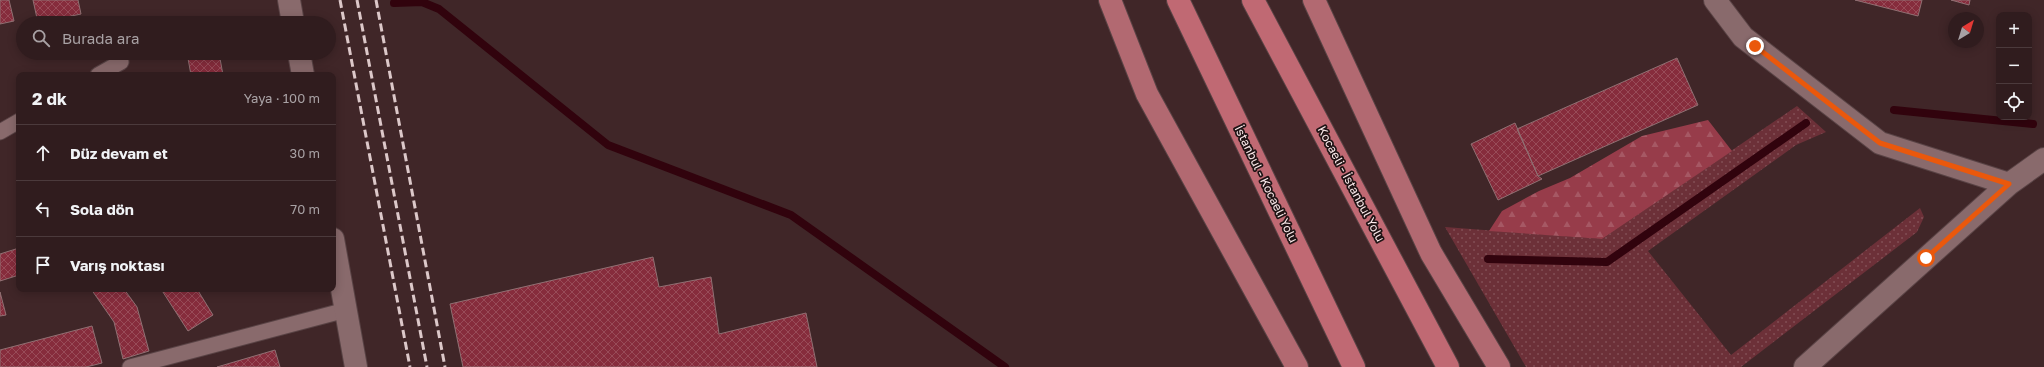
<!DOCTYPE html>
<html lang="tr">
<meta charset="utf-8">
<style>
body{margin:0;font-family:"Golos Text",sans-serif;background:#3c292b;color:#f1f3f6}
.controls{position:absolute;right:12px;top:12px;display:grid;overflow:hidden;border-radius:8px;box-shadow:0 2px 10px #0003}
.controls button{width:36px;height:36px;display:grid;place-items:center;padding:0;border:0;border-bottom:1px solid #4b3a3c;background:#301c1e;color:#f1f3f6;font:20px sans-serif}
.compass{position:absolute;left:1948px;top:12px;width:36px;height:36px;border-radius:50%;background:#301c1e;box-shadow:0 2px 10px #0003;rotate:38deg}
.stop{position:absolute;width:12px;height:12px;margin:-9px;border:3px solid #ea580c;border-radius:50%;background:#fff}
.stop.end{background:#ea580c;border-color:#fff;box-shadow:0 1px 4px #0008}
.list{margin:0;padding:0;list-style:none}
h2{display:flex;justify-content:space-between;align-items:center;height:52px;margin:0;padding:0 16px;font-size:17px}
h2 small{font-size:13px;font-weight:400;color:#a8a1a4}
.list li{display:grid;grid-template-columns:26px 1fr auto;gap:12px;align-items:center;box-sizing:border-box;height:56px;padding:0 16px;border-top:1px solid #4b3a3c}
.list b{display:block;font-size:15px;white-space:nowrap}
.list em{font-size:13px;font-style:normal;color:#a8a1a4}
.icon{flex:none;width:22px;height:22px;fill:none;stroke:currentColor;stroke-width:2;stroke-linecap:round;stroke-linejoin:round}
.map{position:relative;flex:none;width:2044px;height:367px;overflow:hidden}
.search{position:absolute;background:#301c1e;box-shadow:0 2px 10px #0003;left:16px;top:16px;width:320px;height:44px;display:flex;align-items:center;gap:10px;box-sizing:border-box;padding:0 14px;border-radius:22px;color:#a8a1a4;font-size:15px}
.panel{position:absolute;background:#301c1e;box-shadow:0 2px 10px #0003;left:16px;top:72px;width:320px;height:220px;border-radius:8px}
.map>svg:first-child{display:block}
.grass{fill:url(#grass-dots)}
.forest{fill:url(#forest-firs)}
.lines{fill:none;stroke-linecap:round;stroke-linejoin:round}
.stream{stroke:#31030d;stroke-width:8}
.building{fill:url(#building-cross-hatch);stroke:#907073}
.service-casing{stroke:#594345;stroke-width:17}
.minor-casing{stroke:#594345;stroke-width:24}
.secondary-casing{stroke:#594345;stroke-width:24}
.primary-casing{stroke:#594345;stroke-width:24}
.trunk-casing{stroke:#594345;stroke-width:24}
.service{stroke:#896a6c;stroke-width:15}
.minor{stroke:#896a6c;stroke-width:22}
.secondary{stroke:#896a6c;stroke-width:22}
.primary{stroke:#b26971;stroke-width:22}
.trunk{stroke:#c06973;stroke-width:22}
.rail{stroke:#dcc8c9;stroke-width:3;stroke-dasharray:8 4;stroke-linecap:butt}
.route{stroke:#ea580c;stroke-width:5}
.labels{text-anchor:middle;stroke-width:3.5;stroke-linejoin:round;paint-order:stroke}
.street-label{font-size:12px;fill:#fceaeb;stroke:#1f1314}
</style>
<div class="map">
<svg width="2044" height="367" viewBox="0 0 2044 367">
<defs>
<pattern id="grass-dots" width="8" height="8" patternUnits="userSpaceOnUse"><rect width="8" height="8" fill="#6c3038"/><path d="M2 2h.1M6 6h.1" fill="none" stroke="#824e55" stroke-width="1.8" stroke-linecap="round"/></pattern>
<pattern id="forest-firs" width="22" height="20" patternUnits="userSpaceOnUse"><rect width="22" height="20" fill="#973c4a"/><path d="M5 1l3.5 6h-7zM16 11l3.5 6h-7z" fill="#a65864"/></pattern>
<pattern id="building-cross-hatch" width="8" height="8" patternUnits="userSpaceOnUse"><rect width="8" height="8" fill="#862c3c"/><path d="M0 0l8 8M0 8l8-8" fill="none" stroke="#984b58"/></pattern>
</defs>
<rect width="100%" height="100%" fill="#402628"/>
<path class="grass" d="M1797,106L1826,132L1796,145L1648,251L1731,355L1920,208L1924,217L1917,232L1741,367H1526L1445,227L1602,239Z"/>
<path class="forest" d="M1708,120L1732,151L1602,239L1489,231L1502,211L1539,191L1570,178L1642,136Z"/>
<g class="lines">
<path class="stream" d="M394,3L422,2L439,9L608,145L791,215L1005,367
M1894,110L2033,124
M1488,259L1607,262L1806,123"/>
</g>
<path class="building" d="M0,0H9L14,21L0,24Z
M33,0H78L81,14L38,23Z
M1855,0H1922L1918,16Z
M1951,0H1970L1969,5Z
M187,53H219L223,75H191Z
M1677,58L1698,105L1538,176L1517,129Z
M1515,123L1538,176L1542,179L1498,200L1471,144Z
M19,248V275L0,281V254Z
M653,257L659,287L711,277L719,334L806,313L817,367H463L450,304Z
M91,289H124L137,307L149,351L123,359L114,322Z
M161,289H197L213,315L188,331Z
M0,292L6,315L0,316Z
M92,326L102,363L86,367H0V350Z
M275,350L280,367H217Z"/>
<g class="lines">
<g class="service-casing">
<path id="service" d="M98,75L121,62
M0,132L19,121
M130,367L346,310"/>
</g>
<g class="minor-casing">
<path id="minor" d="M1715,0L1743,37L1880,143L2009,184
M1805,367L2009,184L2044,159"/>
</g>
<g class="secondary-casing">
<path id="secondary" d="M289,0L293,23
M299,53L303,75
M333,239L356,367"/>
</g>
<g class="primary-casing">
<path id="primary" d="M1110,0L1147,94L1297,367
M1314,0L1431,253L1499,367"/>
</g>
<g class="trunk-casing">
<path id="trunk" d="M1178,0L1354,367
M1253,0L1448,367"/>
</g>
<use href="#service" class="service"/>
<use href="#minor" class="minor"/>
<use href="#secondary" class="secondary"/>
<use href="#primary" class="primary"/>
<use href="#trunk" class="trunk"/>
<path class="rail" d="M340,0L410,367
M357,0L427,367
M376,0L445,367"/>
</g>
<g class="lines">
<path class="route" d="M1755,46L1880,143L2009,184L1926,258"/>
</g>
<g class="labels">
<g class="street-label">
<text transform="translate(1266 184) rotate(64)" y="4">İstanbul - Kocaeli Yolu</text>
<text transform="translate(1351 184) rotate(62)" y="4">Kocaeli - İstanbul Yolu</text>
</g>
</g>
</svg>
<div class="controls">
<button>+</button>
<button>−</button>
<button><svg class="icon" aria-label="locate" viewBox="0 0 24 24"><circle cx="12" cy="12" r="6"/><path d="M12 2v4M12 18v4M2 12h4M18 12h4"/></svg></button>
</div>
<svg class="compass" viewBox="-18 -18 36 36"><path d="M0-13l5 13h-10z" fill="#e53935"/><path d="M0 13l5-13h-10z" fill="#a8a1a4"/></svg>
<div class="stop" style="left:1926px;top:258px"></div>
<div class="stop end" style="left:1755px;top:46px"></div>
<div class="search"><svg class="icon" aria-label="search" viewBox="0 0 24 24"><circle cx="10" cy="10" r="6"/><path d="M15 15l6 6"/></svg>Burada ara</div>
<section class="panel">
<h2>2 dk<small>Yaya · 100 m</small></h2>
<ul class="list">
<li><svg class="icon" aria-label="ahead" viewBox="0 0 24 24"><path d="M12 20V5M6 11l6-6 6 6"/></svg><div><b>Düz devam et</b></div><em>30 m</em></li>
<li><svg class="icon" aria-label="left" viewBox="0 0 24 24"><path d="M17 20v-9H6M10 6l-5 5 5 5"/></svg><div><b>Sola dön</b></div><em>70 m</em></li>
<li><svg class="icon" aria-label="arrive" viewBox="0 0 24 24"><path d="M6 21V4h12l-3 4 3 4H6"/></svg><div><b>Varış noktası</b></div></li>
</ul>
</section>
</div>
